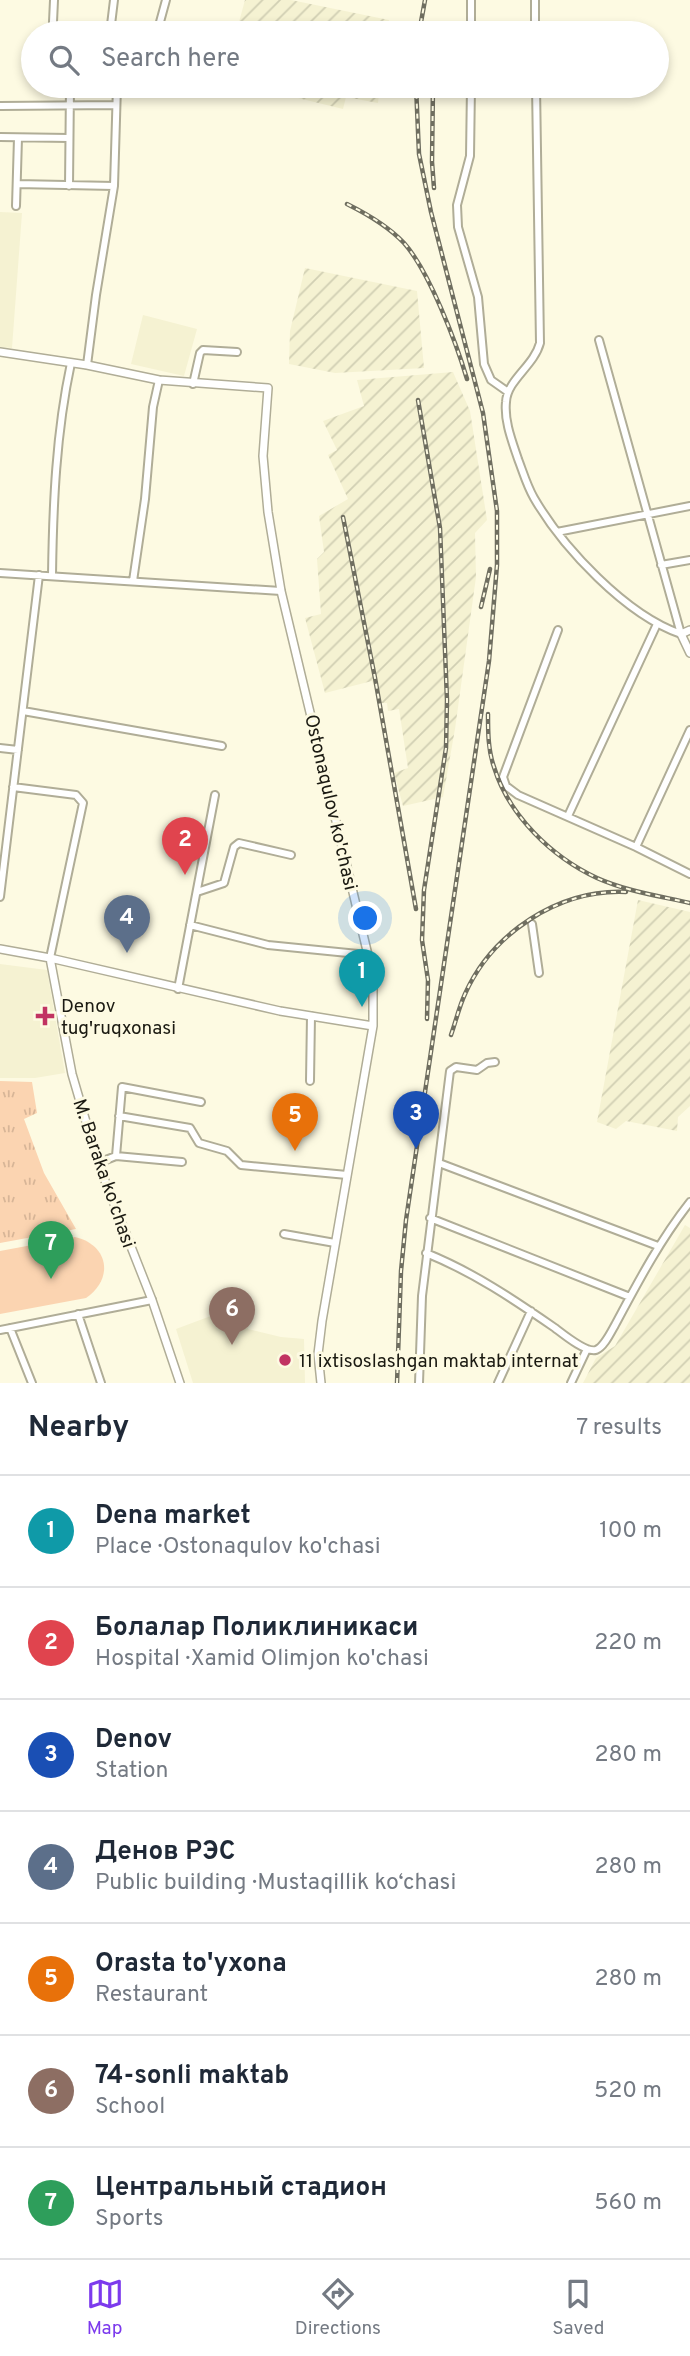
<!DOCTYPE html>
<meta charset="utf-8">
<style>
body{margin:0;font-family:Overpass,sans-serif;background:#f6f6f7;color:#1f2937}
.you{position:absolute;left:366px;top:919px;width:24px;height:24px;margin:-18px;border:5px solid #fff;border-radius:50%;background:#1a73e8;box-shadow:0 0 0 10px #1a73e833}
.badge{display:grid;place-items:center;width:46px;height:46px;border-radius:50%;background:#7c3aed;color:#fff;font-size:23px;font-weight:700}
.pin{position:absolute;translate:-50% -58px;filter:drop-shadow(0 2px 4px #0008)}
.pin::after{content:'';position:absolute;top:37px;width:24px;height:21px;background:inherit;clip-path:polygon(0 0,100% 0,50% 100%)}
.list{margin:0;padding:0;list-style:none}
h2{display:flex;justify-content:space-between;align-items:center;height:91px;margin:0;padding:0 28px;font-size:30px}
h2 small{font-size:23px;font-weight:400;color:#747a83}
.list li{display:grid;grid-template-columns:46px 1fr auto;gap:21px;align-items:center;box-sizing:border-box;height:112px;padding:0 28px;border-top:2px solid #e0e1e3}
.list b{display:block;font-size:26px;white-space:nowrap}
.list p{margin:0;font-size:23px;white-space:nowrap;color:#747a83}
.list em{font-size:23px;font-style:normal;color:#747a83}
.icon{flex:none;width:38px;height:38px;fill:none;stroke:currentColor;stroke-width:2;stroke-linecap:round;stroke-linejoin:round}
.map{position:relative;flex:none;width:690px;height:1383px;overflow:hidden}
.search{position:absolute;background:#fff;box-shadow:0 4px 10px #0003;left:21px;right:21px;top:21px;height:77px;display:flex;align-items:center;gap:18px;box-sizing:border-box;padding:0 24px;border-radius:38px;color:#747a83;font-size:26px}
.sheet{height:875px;background:#fff}
nav{display:flex;justify-content:space-around;align-items:center;box-sizing:border-box;height:98px;border-top:2px solid #e0e1e3;background:#fff;font-size:19px;color:#747a83}
nav a{display:grid;justify-items:center;gap:4px}
nav .on{color:#7c3aed}
.map>svg:first-child{display:block}
.built{fill:#f5f2d2}
.industrial{fill:url(#industrial-furrows)}
.green{fill:#fbd4b1}
.park{fill:url(#park-tufts)}
.lines{fill:none;stroke-linecap:round;stroke-linejoin:round}
.minor-casing{stroke:#b0ad97;stroke-width:10}
.tertiary-casing{stroke:#b0ad97;stroke-width:10}
.minor{stroke:#fff;stroke-width:6}
.tertiary{stroke:#fff;stroke-width:7}
.rail-casing{stroke:#6f6e60;stroke-width:4.5}
.rail{stroke:#fdfae2;stroke-width:2;stroke-dasharray:5;stroke-linecap:butt}
.poi-dot{fill:#c13362;stroke:#fdfae2;stroke-width:2.5}
.labels{text-anchor:middle;stroke-width:6;stroke-linejoin:round;paint-order:stroke}
.street-label{font-size:19px;fill:#1b1a12;stroke:#fdfae2}
.poi-label{font-size:19px;fill:#1b1a12;stroke:#fdfae2;text-anchor:start}
</style>
<div class="map">
<svg width="690" height="1383" viewBox="0 0 690 1383">
<defs>
<pattern id="industrial-furrows" width="10" height="10" patternUnits="userSpaceOnUse" patternTransform="scale(1.75)"><rect width="10" height="10" fill="#f5f2d2"/><path d="M-1 1l2-2M0 10L10 0M9 11l2-2" fill="none" stroke="#d1cfb3"/></pattern>
<pattern id="park-tufts" width="24" height="20" patternUnits="userSpaceOnUse" patternTransform="scale(1.75)"><rect width="24" height="20" fill="#fbd4b1"/><path d="M3 7l-1-3M5 7V3M7 7l1-3M15 17l-1-3M17 17v-4M19 17l1-3" fill="none" stroke="#d7b597"/></pattern>
</defs>
<rect width="100%" height="100%" fill="#fdfae2"/>
<path class="built" d="M0,212L22,213L12,348L0,347Z
M143,315L197,329L184,376L131,364Z
M0,964L47,970L65,1073L35,1078H0Z
M240,1305L248,1329L281,1337L304,1339L305,1383H193L176,1329Z"/>
<path class="industrial" d="M245,0H291L389,20L387,33H236Z
M249,86H380L378,103L346,97L343,109Z
M305,268L417,291L424,368L335,373L289,364L290,331Z
M453,372L470,411L487,520L475,533L476,577L455,729L443,797L403,806L394,773L408,768L399,709L388,711L387,703H380L372,681L325,693L305,618L321,614L317,559L324,552L319,516L348,499L328,455L337,450L323,421L364,406L357,380Z
M638,900L690,912V1106L678,1117L677,1131L626,1121L616,1129L597,1122Z
M685,1225L690,1228V1383H583L596,1358L615,1346Z"/>
<path class="green" d="M75,1237C109,1245 114,1279 86,1298L0,1314V1251Z"/>
<path class="park" d="M0,1081L32,1082L37,1113L24,1119L44,1173L76,1229L0,1243Z"/>
<g class="lines">
<g class="minor-casing">
<path id="minor" d="M471,0V33
M535,0V33
M53,22L54,0
M73,33V29
M110,33L114,0
M157,33L166,0
M471,86L470,156L457,205L458,227L478,297L484,364L491,380L508,392
M536,86L540,343C534,366 507,380 506,402C504,421 512,441 518,459C523,472 527,486 534,498C563,548 626,615 681,634
M0,106L116,105
M0,137L69,138
M17,184L114,186
M69,186L70,86
M16,206L18,138
M599,340L681,634
M87,365L96,295L114,186L117,86
M193,384L200,353L203,350L237,352
M557,532L690,506
M661,565L690,560
M0,573L281,591
M52,575C53,504 56,433 71,363
M133,581L145,499L153,407L159,380
M558,630L503,777L506,786L518,795L636,847L690,874
M23,711L222,746
M0,748L18,750
M13,787L76,795L83,803L50,958
M568,816L657,624
M636,847L690,730
M197,892L224,883L234,847L239,843L291,855
M0,897L39,575
M532,924L539,973
M190,925L268,945L368,955
M178,989L215,795
M310,1081L311,1016
M119,1116L190,1128L199,1143L227,1151L241,1165L347,1175
M116,1156L122,1087L201,1102
M98,1163L116,1156L182,1162
M439,1163L658,1246
M430,1218L630,1297
M284,1234L335,1243
M426,1253C473,1272 513,1299 555,1328C563,1334 586,1353 596,1350C604,1347 611,1332 615,1325C638,1282 660,1240 690,1202
M78,1314L101,1383
M10,1328L32,1383
M0,1330L152,1300
M419,1383L422,1296L450,1071L456,1067L477,1070L487,1063L495,1062
M498,1383L531,1311
M571,1383L587,1349"/>
</g>
<g class="tertiary-casing">
<path id="tertiary" d="M0,352L87,365L159,380L268,388L263,456L268,512L281,591L368,955L373,990V1026L322,1321L318,1354L321,1383
M690,630L681,634L690,653
M0,949L50,958L280,1011L373,1026
M50,958L72,1074L98,1163L152,1300L180,1383"/>
</g>
<use href="#minor" class="minor"/>
<use href="#tertiary" class="tertiary"/>
<g class="rail-casing">
<path id="rail" d="M419,33L425,0
M433,86L432,162L434,188
M347,204C367,214 388,226 404,243C429,271 456,342 467,379
M418,400L440,528L447,700L446,748L424,890L422,940L428,980L427,1019
M343,517L375,678L416,909
M481,607L490,569
M488,714C488,732 488,750 494,767C509,816 552,857 597,878C626,891 659,896 690,903
M451,1035C456,1021 459,1007 465,994C492,933 559,889 626,892
M397,1383L401,1271L406,1220L489,661L497,565V511L483,413L431,212L419,154L416,86"/>
</g>
<use href="#rail" class="rail"/>
</g>
<g class="poi-dot">
<path d="M41.5 1005.5h7v7h7v7h-7v7h-7v-7h-7v-7h7z"/>
<circle cx="285" cy="1360" r="7"/>
</g>
<g class="labels">
<g class="street-label">
<text transform="translate(332 802) rotate(77)" y="7">Ostonaqulov ko'chasi</text>
<text transform="translate(105 1173) rotate(71)" y="7">M. Baraka ko'chasi</text>
</g>
<g class="poi-label">
<text x="61" y="1012">Denov<tspan x="61" dy="22">tug'ruqxonasi</tspan></text>
<text x="299" y="1367">11 ixtisoslashgan maktab internat</text>
</g>
</g>
</svg>
<div class="you"></div>
<div class="pin badge" style="left:362px;top:1007px;background:#0f9aa8">1</div>
<div class="pin badge" style="left:185px;top:875px;background:#e0444e">2</div>
<div class="pin badge" style="left:416px;top:1149px;background:#1a4fb4">3</div>
<div class="pin badge" style="left:127px;top:953px;background:#5c6f8a">4</div>
<div class="pin badge" style="left:295px;top:1151px;background:#e8710a">5</div>
<div class="pin badge" style="left:232px;top:1345px;background:#8d6e63">6</div>
<div class="pin badge" style="left:51px;top:1279px;background:#2e9e5b">7</div>
<div class="search"><svg class="icon" aria-label="search" viewBox="0 0 24 24"><circle cx="10" cy="10" r="6"/><path d="M15 15l6 6"/></svg>Search here</div>
</div>
<section class="sheet">
<h2>Nearby<small>7 results</small></h2>
<ul class="list">
<li><span class="badge" style="background:#0f9aa8">1</span><div><b>Dena market</b><p>Place · Ostonaqulov ko'chasi</p></div><em>100 m</em></li>
<li><span class="badge" style="background:#e0444e">2</span><div><b>Болалар Поликлиникаси</b><p>Hospital · Xamid Olimjon ko'chasi</p></div><em>220 m</em></li>
<li><span class="badge" style="background:#1a4fb4">3</span><div><b>Denov</b><p>Station</p></div><em>280 m</em></li>
<li><span class="badge" style="background:#5c6f8a">4</span><div><b>Денов РЭС</b><p>Public building · Mustaqillik ko‘chasi</p></div><em>280 m</em></li>
<li><span class="badge" style="background:#e8710a">5</span><div><b>Orasta to'yxona</b><p>Restaurant</p></div><em>280 m</em></li>
<li><span class="badge" style="background:#8d6e63">6</span><div><b>74-sonli maktab</b><p>School</p></div><em>520 m</em></li>
<li><span class="badge" style="background:#2e9e5b">7</span><div><b>Центральный стадион</b><p>Sports</p></div><em>560 m</em></li>
</ul>
</section>
<nav>
<a class="on"><svg class="icon" aria-label="map" viewBox="0 0 24 24"><path d="M3 6l6-2 6 2 6-2v14l-6 2-6-2-6 2zM9 4v14M15 6v14"/></svg>Map</a>
<a><svg class="icon" aria-label="directions" viewBox="0 0 24 24"><path d="M12 3l9 9-9 9-9-9zM9 14v-3h6M13 9l2 2-2 2"/></svg>Directions</a>
<a><svg class="icon" aria-label="saved" viewBox="0 0 24 24"><path d="M7 4h10v16l-5-4-5 4z"/></svg>Saved</a>
</nav>
